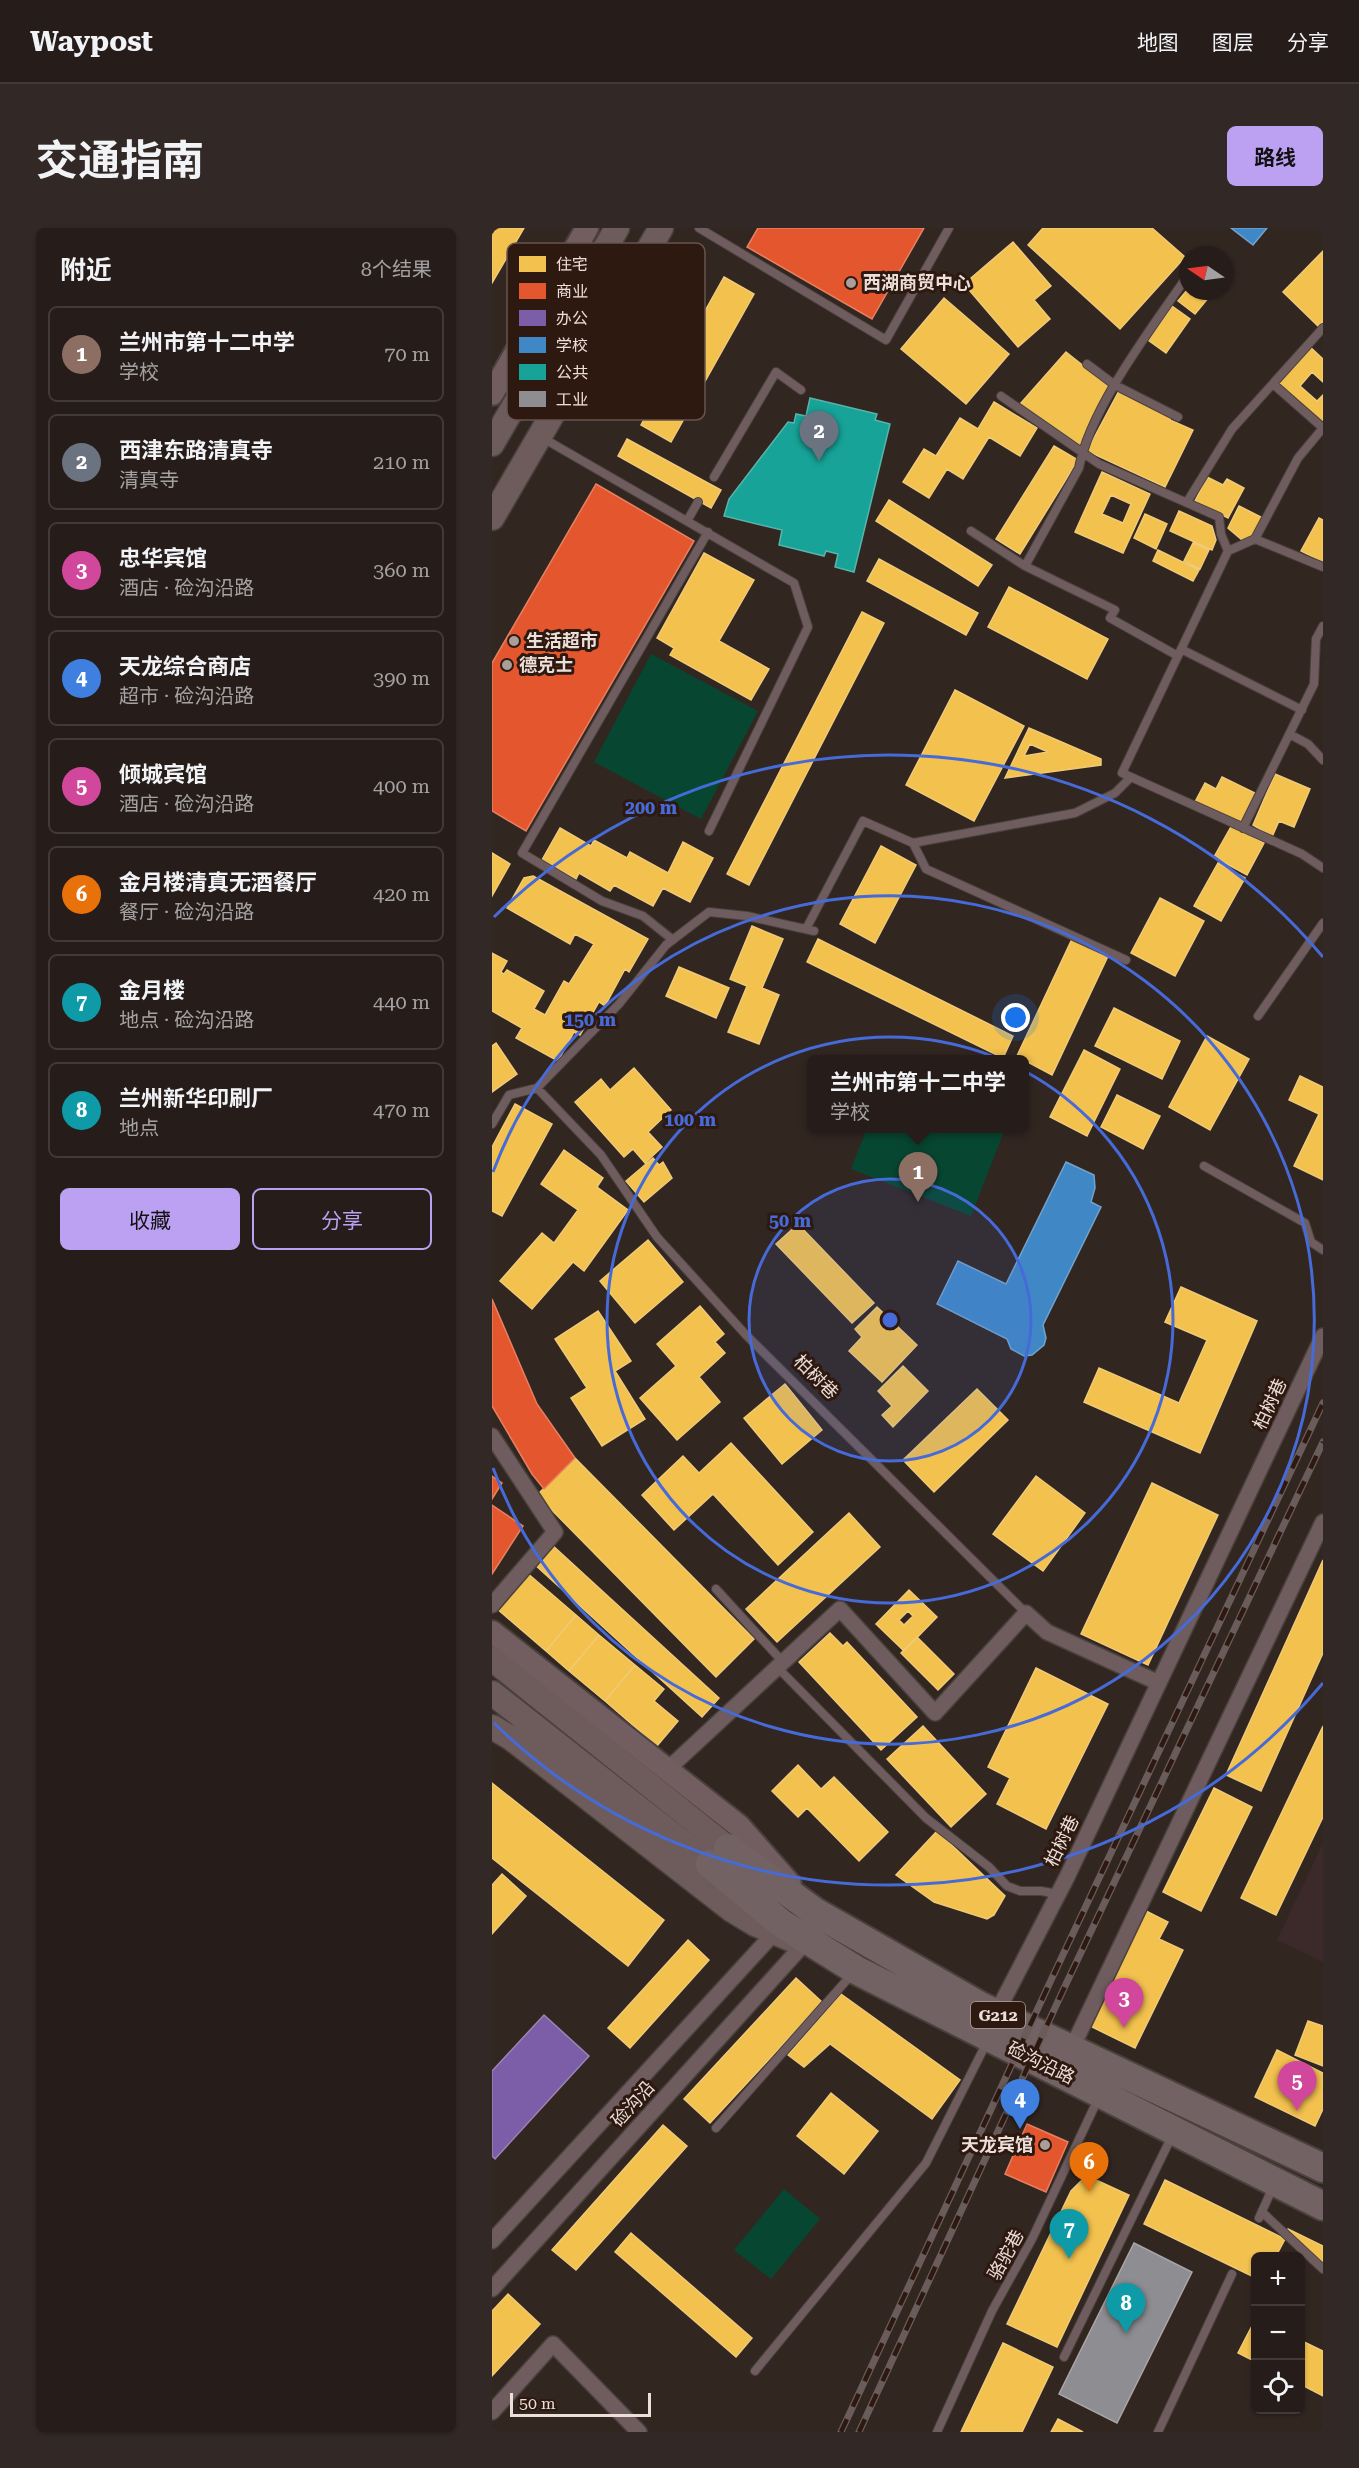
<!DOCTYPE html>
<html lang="zh">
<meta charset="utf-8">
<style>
body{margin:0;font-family:"Roboto Serif","Noto Sans SC",serif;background:#322926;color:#f1f3f6}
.controls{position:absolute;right:18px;bottom:18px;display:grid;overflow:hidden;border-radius:9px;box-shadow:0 2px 4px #0004}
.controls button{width:54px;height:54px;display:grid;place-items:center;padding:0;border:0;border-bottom:2px solid #423a38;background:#261c19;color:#f1f3f6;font:30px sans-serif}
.compass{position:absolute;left:687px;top:18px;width:54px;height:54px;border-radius:50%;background:#261c19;box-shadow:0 2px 4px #0004;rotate:283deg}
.scale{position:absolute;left:18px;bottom:15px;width:141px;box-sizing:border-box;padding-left:6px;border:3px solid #ecded8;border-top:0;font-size:16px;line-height:21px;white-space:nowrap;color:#ecded8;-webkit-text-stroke:4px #2e1911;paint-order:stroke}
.you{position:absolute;left:524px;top:790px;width:21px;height:21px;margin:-15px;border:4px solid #fff;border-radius:50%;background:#1a73e8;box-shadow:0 0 0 9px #1a73e833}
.badge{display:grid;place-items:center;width:39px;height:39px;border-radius:50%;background:#bca0f2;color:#fff;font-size:20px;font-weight:700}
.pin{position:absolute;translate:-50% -50px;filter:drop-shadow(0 2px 3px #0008)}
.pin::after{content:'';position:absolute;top:32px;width:21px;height:18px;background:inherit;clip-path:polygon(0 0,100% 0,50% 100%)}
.popup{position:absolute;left:315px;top:827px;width:222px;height:78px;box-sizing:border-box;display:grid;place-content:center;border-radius:9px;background:#261c19;filter:drop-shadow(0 2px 4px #0005);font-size:20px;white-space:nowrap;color:#a4a1a2}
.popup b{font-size:22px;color:#f1f3f6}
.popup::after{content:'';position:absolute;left:50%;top:100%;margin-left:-12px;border:12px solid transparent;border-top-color:#261c19}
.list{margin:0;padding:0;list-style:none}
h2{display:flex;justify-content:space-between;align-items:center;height:78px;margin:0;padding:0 24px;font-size:26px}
h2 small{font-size:20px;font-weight:400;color:#a4a1a2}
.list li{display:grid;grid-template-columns:39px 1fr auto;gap:18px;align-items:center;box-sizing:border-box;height:96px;margin:0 12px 12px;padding:0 12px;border:2px solid #423a38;border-radius:9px}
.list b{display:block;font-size:22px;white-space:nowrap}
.list p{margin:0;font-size:20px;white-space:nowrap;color:#a4a1a2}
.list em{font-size:20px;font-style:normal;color:#a4a1a2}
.actions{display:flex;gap:12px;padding:18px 24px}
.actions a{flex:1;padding:14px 0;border:2px solid #bca0f2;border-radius:9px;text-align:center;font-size:21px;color:#bca0f2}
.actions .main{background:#bca0f2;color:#111}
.icon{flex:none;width:33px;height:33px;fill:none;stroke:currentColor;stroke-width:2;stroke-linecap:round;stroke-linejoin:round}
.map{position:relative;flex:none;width:831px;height:2204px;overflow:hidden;border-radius:9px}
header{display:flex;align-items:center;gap:36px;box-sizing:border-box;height:84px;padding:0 30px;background:#261c19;border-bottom:2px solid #423a38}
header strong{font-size:28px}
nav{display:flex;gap:33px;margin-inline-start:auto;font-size:21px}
.intro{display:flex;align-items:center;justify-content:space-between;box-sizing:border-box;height:144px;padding:0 36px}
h1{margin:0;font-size:42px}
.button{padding:15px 27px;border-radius:9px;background:#bca0f2;color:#111;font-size:21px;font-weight:700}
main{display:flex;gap:36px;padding:0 36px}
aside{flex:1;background:#261c19;border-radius:9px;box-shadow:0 2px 4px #0004}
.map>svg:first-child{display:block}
.industrial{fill:#3c292a}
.green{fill:#074732}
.homes{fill:#f2c14e;stroke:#f0ca77;stroke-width:1.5;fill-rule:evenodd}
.shops{fill:#e4572e;stroke:#e68061;stroke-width:1.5}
.offices{fill:#7b5ea7;stroke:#9d84b6;stroke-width:1.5}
.schools{fill:#3f88c5;stroke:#73a2cb;stroke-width:1.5}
.public{fill:#17a398;stroke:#57b5ab;stroke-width:1.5}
.industry{fill:#8d8d92;stroke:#aaa5a7;stroke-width:1.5}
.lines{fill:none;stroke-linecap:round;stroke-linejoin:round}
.lane-casing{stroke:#4a413c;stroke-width:10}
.street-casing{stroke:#4a413c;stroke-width:18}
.secondary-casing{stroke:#4a413c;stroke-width:26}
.primary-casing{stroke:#4a413c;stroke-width:27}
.highway-casing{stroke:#4a413c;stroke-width:32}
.lane{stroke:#6e5c5e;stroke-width:8}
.street{stroke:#6e5c5e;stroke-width:15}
.secondary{stroke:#725d60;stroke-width:22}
.primary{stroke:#6e5c5d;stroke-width:24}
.highway{stroke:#736263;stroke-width:28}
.rail-casing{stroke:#695c5b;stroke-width:7}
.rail{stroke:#2e1911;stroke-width:4.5;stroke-dasharray:14;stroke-linecap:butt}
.ring{fill:none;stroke:#466bd8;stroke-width:3}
.poi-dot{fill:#ab9e98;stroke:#2e1911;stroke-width:2}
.labels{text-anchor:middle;stroke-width:6;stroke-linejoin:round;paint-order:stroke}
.shield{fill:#2e1911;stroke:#b3a39c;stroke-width:1.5}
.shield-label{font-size:16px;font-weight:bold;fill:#ecded8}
.poi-label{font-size:18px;font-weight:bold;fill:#ecded8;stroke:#2e1911;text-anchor:start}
.street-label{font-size:18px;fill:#ecded8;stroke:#2e1911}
.key{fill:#2e1911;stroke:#67544d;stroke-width:1.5}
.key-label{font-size:16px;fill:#ecded8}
.centre{fill:#466bd8;stroke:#2e1911;stroke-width:3}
.ring-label{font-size:18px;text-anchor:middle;font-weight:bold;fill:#466bd8;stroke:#2e1911;stroke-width:6;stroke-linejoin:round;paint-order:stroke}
</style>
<header>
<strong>Waypost</strong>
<nav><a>地图</a><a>图层</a><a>分享</a></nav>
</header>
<div class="intro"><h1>交通指南</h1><a class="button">路线</a></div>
<main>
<aside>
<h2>附近<small>8个结果</small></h2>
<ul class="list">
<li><span class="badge" style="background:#8d6e63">1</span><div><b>兰州市第十二中学</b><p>学校</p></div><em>70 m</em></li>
<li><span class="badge" style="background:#6b7280">2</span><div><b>西津东路清真寺</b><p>清真寺</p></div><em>210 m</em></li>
<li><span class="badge" style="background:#d1479c">3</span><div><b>忠华宾馆</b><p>酒店 · 硷沟沿路</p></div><em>360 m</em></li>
<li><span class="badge" style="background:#3f7fe0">4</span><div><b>天龙综合商店</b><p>超市 · 硷沟沿路</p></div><em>390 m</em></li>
<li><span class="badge" style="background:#d1479c">5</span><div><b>倾城宾馆</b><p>酒店 · 硷沟沿路</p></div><em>400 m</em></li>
<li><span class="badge" style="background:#e8710a">6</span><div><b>金月楼清真无酒餐厅</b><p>餐厅 · 硷沟沿路</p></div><em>420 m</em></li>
<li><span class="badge" style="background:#0f9aa8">7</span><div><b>金月楼</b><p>地点 · 硷沟沿路</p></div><em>440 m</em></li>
<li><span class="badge" style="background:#0f9aa8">8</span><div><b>兰州新华印刷厂</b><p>地点</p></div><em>470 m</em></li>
</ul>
<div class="actions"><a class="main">收藏</a><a>分享</a></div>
</aside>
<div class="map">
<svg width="831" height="2204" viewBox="0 0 831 2204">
<rect width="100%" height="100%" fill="#322621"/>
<path class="industrial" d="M831,1615V1734L785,1712Z"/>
<path class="green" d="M159,426L266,483L209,591L102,534Z
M375,900H513V901L479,988L359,941Z
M292,1961L328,1991L279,2051L242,2022Z"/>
<path class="homes" d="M0,0H32L0,55Z
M551,0H660L693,29L628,101L536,17Z
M521,14L559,58L542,72L558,91L526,119L472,56Z
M831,23V94L826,98L791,64Z
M232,49L262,66L179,214L149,197Z
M696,61L722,63L703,86L686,73Z
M452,70L517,126L474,176L409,121Z
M680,78L698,91L674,125L656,112Z
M817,118L831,131V154L820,144L808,158L825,173L831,167V197L784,155Z
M574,124L618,159L588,217L528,176Z
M628,161L680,188L678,192L701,202L673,259L595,223Z
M502,174L545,200L528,228L497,209L471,251L455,241L437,270L411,254L432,221L444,228L468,190L486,201Z
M135,211L229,262L219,280L126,228Z
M562,218L586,232L528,326L504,311Z
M610,244L658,266L631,325L583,304ZM619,267L639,276L631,295L610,286Z
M715,249L731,257L735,251L752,260L736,290L703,273Z
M397,272L500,337L486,358L384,293Z
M747,278L771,290L763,308L750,312L736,300Z
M687,283L720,298L724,312L720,322L678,303Z
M653,286L675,296L664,321L642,310Z
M827,290L831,292V334L809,323Z
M701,315L717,322L708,341L692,333Z
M666,322L707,342L701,353L661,333Z
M212,325L262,352L227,413L277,441L259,472L178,427L182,420L165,410Z
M387,331L486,385L474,407L375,353Z
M517,359L616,411L595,451L496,399Z
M370,384L392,395L257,657L235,646Z
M463,462L532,498L482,593L414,557Z
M537,500L609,531V537L513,550ZM538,516L556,524L532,528Z
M783,546L818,561L802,599L787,593L780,609L761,597Z
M730,549L763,565L748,596L703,574L713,555L724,561Z
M740,597L772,615L755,647L722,629Z
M68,600L99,618L102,612L135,630L138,624L176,645L191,614L221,630L198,674L171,660L161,678L122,657L118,663L87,645L84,651L50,632Z
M389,618L424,637L383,715L348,696Z
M0,625L18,636L0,668Z
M726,635L753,650L729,693L702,678Z
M41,648L156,711L137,744L133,741L113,778L107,774L88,807L82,804L66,833L24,810L30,800L0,783V725L15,733L9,744L12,746L15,742L52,763L42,781L53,787L72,753L77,756L102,716L83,706L78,716L15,680L32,650Z
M668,670L712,693L683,748L639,725Z
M260,698L291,711L270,760L287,767L267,816L236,804L255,758L238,751Z
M326,711L521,808L511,830L315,734Z
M580,711L616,728L560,847L532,832L524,830Z
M187,739L237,760L224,790L174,768Z
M622,780L688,813L670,851L603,818Z
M715,808L757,831L718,902L677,879Z
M4,815L25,846L0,864V818Z
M592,822L628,841L595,908L558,889Z
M142,840L179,882L156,904L170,919L153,935L141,921L132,929L83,874L109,851L118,862Z
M808,848L831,859V952L802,938L827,886L797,872Z
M625,867L668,888L651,921L609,899Z
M23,876L60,896L10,988L0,983V919Z
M72,922L111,950L105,959L136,982L92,1043L81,1034L40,1081L8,1053L50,1005L62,1015L86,982L49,956Z
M161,930L167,937L171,934L180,950L152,974L134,953Z
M306,996L382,1075L360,1095L284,1016Z
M156,1012L191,1054L143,1095L108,1053Z
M689,1059L765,1093L708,1225L592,1174L607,1140L687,1175L715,1112L673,1094Z
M208,1078L232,1106L223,1114L233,1125L207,1149L228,1174L185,1212L148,1170L184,1138L165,1116Z
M385,1079L425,1117L390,1154L357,1123L370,1109L363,1101Z
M106,1083L139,1133L123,1143L153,1191L110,1218L79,1170L95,1160L63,1111Z
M411,1138L436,1163L401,1199L390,1187L400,1178L386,1163Z
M293,1156L330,1202L290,1236L252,1190Z
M485,1161L516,1192L442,1264L411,1232Z
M239,1215L321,1304L286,1337L221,1266L182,1302L150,1267L191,1228L207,1245Z
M83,1230L262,1411L224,1449L45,1267Z
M544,1248L593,1285L551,1343L501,1306Z
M660,1255L726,1287L656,1437L589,1406Z
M357,1285L388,1319L285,1414L254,1381Z
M59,1316L227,1470L210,1489L41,1335Z
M831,1332V1425L769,1563L734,1547Z
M34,1344L84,1387L54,1423L4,1380Z
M417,1362L445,1389L412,1423L384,1396ZM416,1383L421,1388L412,1397L407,1392Z
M84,1387L107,1407L77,1443L54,1423Z
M338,1405L351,1418L355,1414L425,1489L389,1522L307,1434Z
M107,1407L143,1437L113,1473L77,1443Z
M425,1409L462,1446L446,1462L409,1425Z
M143,1437L172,1461L162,1473L186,1493L165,1518L113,1473Z
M544,1440L616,1476L554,1601L505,1576L518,1550L496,1539Z
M431,1498L494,1566L459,1599L395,1531Z
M831,1498V1589L784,1687L749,1670Z
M306,1537L329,1561L342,1549L396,1604L367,1633L315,1580L306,1589L280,1563Z
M0,1555L172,1692L136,1738L0,1630Z
M722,1560L760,1579L709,1683L671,1664Z
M445,1603L513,1668L502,1687L495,1691L442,1674L404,1647Z
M10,1646L34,1668L0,1706V1657Z
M654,1683L676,1694L667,1711L691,1722L643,1820L598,1798Z
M196,1712L217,1732L138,1820L116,1800Z
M304,1750L330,1774L218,1895L192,1871Z
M349,1766L468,1852L440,1891L338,1816L312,1839L296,1827Z
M816,1793L831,1798V1838L803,1827Z
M785,1822L831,1845V1881L823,1898L763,1869Z
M339,1865L386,1903L352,1946L305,1908Z
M171,1897L195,1918L84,2042L60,2022Z
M591,1951H602L637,1967L565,2119L515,2096L579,1963Z
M673,1952L793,2011L784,2028H764V2050L652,1996Z
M796,2001L831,2018V2035L795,2004Z
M139,2005L260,2110L244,2129L123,2024Z
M16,2066L48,2096L0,2148V2083Z
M764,2090V2134L746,2125Z
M808,2112L831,2123V2168L808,2156Z
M511,2115L561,2139L530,2204H469Z
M566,2191L591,2204H559Z"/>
<path class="shops" d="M266,0H432L380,91L255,19Z
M104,256L202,313L34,603L0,583V435Z
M0,1071L45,1176L83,1230L52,1261L40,1246L0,1178Z
M0,1248L10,1255L0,1271Z
M0,1277L31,1298L0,1346Z
M535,1896L576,1914L554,1964L513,1946Z"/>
<path class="offices" d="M52,1787L97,1828L3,1931L0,1928V1843Z"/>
<path class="schools" d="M739,0H775L761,17Z
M574,934L602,947L603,960L599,974L609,979L551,1097L554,1110L552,1117L540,1127L532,1128L519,1121L515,1111L445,1076L466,1033L514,1056Z"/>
<path class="public" d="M318,170L385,186L383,192L398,196L362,344L343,339L346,326L334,323L332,328L287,317L290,302L232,288L237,271L296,194L302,195L304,186L314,188Z"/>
<path class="industry" d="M642,2015L700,2044L625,2195L567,2166Z"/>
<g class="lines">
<g class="lane-casing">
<path id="lane" d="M207,0L394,112L457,0
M710,27L711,26
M595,136L623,157L686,189
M781,156L831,200
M509,168L607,236L727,289L729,306L736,323L630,545L810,626L831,640
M49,209L302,355L316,399L217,603
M222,249L284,144L309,162
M695,274L740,201L831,100
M195,293L206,274
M479,303L533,338L587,240C598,180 661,98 696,47
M763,311L806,230L831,200
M736,323L763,311L831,339
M533,338L623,382L618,390L686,428
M689,421L810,482
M799,507L816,516L831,532
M751,600L822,456L824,411L831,398
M421,615L434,641L634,732
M314,701L371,593L421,615L583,585L623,565L639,549
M181,712L151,688L110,673L30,625L216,304
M766,788L831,695
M45,860L127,776L174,717L217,684L255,688L322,703
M0,896L17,867L45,860L109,927L165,1009L255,1108L534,1385
M712,938L813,995L819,1014L831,1022
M224,1361L291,1434
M285,1439L434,1590L497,1639L515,1658L528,1663H549L566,1666
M224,1900L361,1745
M770,1984L831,2041
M767,1990L781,1959
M572,2129L680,1908
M263,2143L434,1935L495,1814
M445,2204L500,2083L540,2011L606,1871
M666,2204L740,2046"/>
</g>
<g class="street-casing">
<path id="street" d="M0,1208L63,1304L0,1377
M175,1542L348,1381L443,1485L534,1385L555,1404L667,1455
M504,1786L575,1649L831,1108
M579,1822L831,1294
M0,2013L283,1704
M0,2061L311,1717
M0,2184L61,2116L147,2204"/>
</g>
<g class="secondary-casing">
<path id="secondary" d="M0,166L95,0
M0,1404L247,1598L298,1656"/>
</g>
<g class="primary-casing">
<path id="primary" d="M0,216L125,0
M0,290L169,0
M0,1431L236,1620
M0,1465L218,1636
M0,1499L19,1510L240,1682L263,1696L303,1713"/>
</g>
<g class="highway-casing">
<path id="highway" d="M236,1620L323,1684L488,1778L831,1940
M218,1636L290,1696L364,1742L831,1978"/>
</g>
<use href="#lane" class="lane"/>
<use href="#street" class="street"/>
<use href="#secondary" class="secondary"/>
<use href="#primary" class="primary"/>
<use href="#highway" class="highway"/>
<g class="rail-casing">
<path id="rail" d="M349,2204L560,1750L831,1175
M367,2204L574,1756L831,1214"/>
</g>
<use href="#rail" class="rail"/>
</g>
<circle cx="398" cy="1092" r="141" fill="#466bd8" fill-opacity=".12"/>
<g class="ring">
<circle cx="398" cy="1092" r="141"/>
<circle cx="398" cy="1092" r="283"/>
<path d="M1 944A424 424 0 1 1 1 1240"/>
<path d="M831 1455A565 565 0 0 1 2 1495M2 689A565 565 0 0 1 831 729"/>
</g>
<g class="poi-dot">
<circle cx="359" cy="55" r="6"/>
<circle cx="22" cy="413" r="6"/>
<circle cx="15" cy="437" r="6"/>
<circle cx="553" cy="1917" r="6"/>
</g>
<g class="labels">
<rect class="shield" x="479" y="1774" width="54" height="26" rx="4.5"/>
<g class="shield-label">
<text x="506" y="1793">G212</text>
</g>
<g class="poi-label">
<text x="371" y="61">西湖商贸中心</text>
<text x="34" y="419">生活超市</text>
<text x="27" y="443">德克士</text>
<text x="541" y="1923" text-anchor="end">天龙宾馆</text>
</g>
<g class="street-label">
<text transform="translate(324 1149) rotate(45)" y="6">柏树巷</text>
<text transform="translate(778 1176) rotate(-65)" y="6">柏树巷</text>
<text transform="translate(570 1613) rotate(-64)" y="6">柏树巷</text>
<text transform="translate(549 1835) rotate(26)" y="6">硷沟沿路</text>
<text transform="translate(141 1876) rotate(-48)" y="6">硷沟沿</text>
<text transform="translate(514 2027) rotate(-61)" y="6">骆驼巷</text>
</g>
</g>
<rect x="15" y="15" width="198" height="177" rx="9" class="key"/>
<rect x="27" y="28" width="27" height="16" fill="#f2c14e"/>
<rect x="27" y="55" width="27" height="16" fill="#e4572e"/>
<rect x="27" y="82" width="27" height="16" fill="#7b5ea7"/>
<rect x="27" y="109" width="27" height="16" fill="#3f88c5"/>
<rect x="27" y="136" width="27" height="16" fill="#17a398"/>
<rect x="27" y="163" width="27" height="16" fill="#8d8d92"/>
<g class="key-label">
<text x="64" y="42">住宅</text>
<text x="64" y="69">商业</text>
<text x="64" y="96">办公</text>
<text x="64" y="123">学校</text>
<text x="64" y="150">公共</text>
<text x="64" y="177">工业</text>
</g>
<circle cx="398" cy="1092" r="9" class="centre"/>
<g class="ring-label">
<text x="159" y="586">200 m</text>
<text x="98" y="798">150 m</text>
<text x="198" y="898">100 m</text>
<text x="298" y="999">50 m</text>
</g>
</svg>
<div class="controls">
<button>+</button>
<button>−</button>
<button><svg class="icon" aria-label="locate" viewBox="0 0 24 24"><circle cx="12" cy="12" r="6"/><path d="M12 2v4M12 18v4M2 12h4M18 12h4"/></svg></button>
</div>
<svg class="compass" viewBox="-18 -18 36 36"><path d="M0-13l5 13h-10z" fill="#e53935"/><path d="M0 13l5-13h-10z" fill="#a4a1a2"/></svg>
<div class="scale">50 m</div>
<div class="you"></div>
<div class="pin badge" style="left:426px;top:974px;background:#8d6e63">1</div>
<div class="popup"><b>兰州市第十二中学</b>学校</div>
<div class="pin badge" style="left:327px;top:233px;background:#6b7280">2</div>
<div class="pin badge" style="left:632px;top:1800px;background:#d1479c">3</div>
<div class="pin badge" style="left:528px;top:1901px;background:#3f7fe0">4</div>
<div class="pin badge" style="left:805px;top:1883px;background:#d1479c">5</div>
<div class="pin badge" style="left:597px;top:1964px;background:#e8710a">6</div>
<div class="pin badge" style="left:577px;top:2031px;background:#0f9aa8">7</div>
<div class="pin badge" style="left:634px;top:2105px;background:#0f9aa8">8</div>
</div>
</main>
